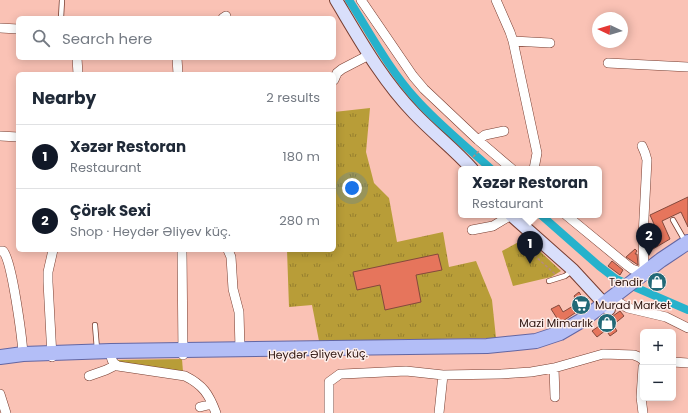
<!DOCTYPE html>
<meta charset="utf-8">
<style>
body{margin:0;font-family:Poppins,sans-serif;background:#f2f2f3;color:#1f2937}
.controls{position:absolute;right:12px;bottom:12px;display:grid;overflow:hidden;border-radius:6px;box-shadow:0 2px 10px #0003}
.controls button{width:36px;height:36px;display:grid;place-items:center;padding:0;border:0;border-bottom:1px solid #e0e1e3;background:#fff;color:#1f2937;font:20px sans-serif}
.compass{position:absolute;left:592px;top:12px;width:36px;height:36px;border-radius:50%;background:#fff;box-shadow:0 2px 10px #0003;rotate:274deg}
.you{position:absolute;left:352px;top:188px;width:14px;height:14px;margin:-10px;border:3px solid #fff;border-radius:50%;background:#1a73e8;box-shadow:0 0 0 6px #1a73e833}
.badge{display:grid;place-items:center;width:26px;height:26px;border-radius:50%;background:#111827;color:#fff;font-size:13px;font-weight:700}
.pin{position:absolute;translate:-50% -33px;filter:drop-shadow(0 1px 2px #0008)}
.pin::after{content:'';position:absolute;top:21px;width:14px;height:12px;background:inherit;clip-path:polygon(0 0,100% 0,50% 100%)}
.popup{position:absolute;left:458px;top:166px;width:144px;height:52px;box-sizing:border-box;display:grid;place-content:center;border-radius:6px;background:#fff;filter:drop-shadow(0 1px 3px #0005);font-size:13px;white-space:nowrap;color:#747a83}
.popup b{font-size:15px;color:#1f2937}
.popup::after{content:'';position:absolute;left:50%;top:100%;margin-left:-8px;border:8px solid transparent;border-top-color:#fff}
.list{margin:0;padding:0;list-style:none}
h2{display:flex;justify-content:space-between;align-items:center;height:52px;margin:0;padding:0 16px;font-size:17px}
h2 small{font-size:13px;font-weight:400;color:#747a83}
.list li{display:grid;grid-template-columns:26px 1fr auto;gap:12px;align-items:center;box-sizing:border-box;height:64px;padding:0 16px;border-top:1px solid #e0e1e3}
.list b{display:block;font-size:15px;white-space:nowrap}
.list p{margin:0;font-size:13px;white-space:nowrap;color:#747a83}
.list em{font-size:13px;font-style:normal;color:#747a83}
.icon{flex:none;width:22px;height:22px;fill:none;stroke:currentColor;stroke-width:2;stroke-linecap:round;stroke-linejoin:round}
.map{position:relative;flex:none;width:688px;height:413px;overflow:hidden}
.search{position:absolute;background:#fff;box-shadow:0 2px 10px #0003;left:16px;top:16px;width:320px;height:44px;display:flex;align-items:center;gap:10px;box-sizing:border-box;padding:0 14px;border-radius:6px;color:#747a83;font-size:15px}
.panel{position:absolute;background:#fff;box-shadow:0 2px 10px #0003;left:16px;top:72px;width:320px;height:180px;border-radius:6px}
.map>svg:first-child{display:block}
.green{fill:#b89d38}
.park{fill:url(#park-tufts)}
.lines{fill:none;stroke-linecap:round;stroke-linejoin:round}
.canal{stroke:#26b2cc;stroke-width:8}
.building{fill:#e6755c;stroke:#84493c}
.lane-casing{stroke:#773d30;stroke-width:6}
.street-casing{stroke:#773d30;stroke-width:10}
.secondary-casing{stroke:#773d30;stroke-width:14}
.primary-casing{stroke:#6366a2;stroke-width:16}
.path{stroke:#b7897e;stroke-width:1.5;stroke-dasharray:3 2;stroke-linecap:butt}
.lane{stroke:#fff;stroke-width:4.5}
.street{stroke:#fff;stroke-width:9}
.secondary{stroke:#d9dffb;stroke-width:12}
.primary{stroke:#b3bef7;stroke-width:14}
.labels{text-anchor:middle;stroke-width:3;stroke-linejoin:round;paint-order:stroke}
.poi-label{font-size:11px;fill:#2c130e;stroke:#fdeeeb;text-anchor:end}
.street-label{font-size:11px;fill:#2c130e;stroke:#fdeeeb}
</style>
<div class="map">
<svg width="688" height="413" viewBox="0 0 688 413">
<defs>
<pattern id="park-tufts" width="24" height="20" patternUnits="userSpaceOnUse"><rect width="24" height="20" fill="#b89d38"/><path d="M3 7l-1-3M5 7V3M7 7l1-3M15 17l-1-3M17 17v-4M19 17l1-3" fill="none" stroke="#967f2e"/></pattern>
</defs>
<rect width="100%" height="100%" fill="#fac2b5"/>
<path class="green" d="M182,359L183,372L117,363L118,360Z"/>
<path class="park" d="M370,108L366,152L374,183L389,198L397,242L443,232L449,267L476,261L492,300L496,338L319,341L312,305L289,307L287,250H334V112Z
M526,238L561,271L551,277L513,286L502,251Z"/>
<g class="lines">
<path class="canal" d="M349,0C370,33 389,69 415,98C438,124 466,146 491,169
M541,215L599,266L616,279L688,310"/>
</g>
<path class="building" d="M688,197V227L681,212L662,221L670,239L653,249L649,242V235L657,231L650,215Z
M635,249L637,251L635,254H637L638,265L626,257Z
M438,254L442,270L416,275L421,302L385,310L380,285L357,290L353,272Z
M612,261L623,270L620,275L608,266Z
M579,292L587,305L560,323L551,309L559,305L563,312L578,303L574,296Z
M620,311L624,316L613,325L617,331L610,336L606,330L597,337L592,331Z"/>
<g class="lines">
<g class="lane-casing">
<path id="lane" d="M61,18L62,0
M673,220L685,241
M549,281L565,276L573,270
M95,325L97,349"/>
</g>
<g class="street-casing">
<path id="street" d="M361,0L413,76L424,89L478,140L512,169
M496,0L510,32L513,41L537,153L534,169
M223,18L226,16
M0,28L18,29
M513,41L550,43
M77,58L78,74
M177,58L178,74
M608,63L688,67
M334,80L337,73L342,69L369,55
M0,136L18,137
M478,140L485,135L504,131
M642,146L645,153L647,160L643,237L644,273L646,276
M566,215L628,266L632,269L644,273
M472,230L493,226L511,215
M182,250L183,355
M228,250L231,257L233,289L239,312L240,349
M0,251H3C12,260 22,338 23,354
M610,300C617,299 621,305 628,308L666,317L688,328
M111,351C111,357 111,363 118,366L185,376C203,385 209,394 216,413
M52,357L48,282V272L53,250
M673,362L688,363
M554,368L555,397
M89,376L106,370L116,365
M0,394L6,413
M200,407L212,404
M329,413V382L340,374H343L406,371L443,375L501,374L531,372L554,368L603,354L634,355L639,357L643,360
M439,413L443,375
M643,413L641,397L643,367"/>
</g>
<g class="secondary-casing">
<path id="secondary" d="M336,0C360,40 382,80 414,113C433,133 454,149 472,169
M511,215L573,270L609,309"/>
</g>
<g class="primary-casing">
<path id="primary" d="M0,357L23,354L111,351L487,346L536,341L560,333L584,319L661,260L688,242"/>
</g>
<path class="path" d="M473,157L479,151
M534,255L555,274"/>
<use href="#lane" class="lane"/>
<use href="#street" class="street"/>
<use href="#secondary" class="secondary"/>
<use href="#primary" class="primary"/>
</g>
<defs>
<g id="shop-disc" transform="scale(1)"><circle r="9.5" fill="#226977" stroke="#fdeeeb"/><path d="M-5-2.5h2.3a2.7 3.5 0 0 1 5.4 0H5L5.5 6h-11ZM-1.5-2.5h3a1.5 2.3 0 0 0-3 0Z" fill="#fff"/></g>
<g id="supermarket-disc" transform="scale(1)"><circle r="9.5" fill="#226977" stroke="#fdeeeb"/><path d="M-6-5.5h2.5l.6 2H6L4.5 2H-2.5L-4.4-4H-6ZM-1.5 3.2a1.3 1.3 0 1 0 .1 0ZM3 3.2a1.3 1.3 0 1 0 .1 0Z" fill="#fff"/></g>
</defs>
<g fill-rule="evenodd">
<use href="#shop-disc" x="657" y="282"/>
<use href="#supermarket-disc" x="581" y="305"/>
<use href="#shop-disc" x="607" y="323"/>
</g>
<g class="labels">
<g class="poi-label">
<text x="643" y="286">Təndir</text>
<text x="595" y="309" text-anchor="start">Murad Market</text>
<text x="593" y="327">Mazi Mimarlık</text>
</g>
<g class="street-label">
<text transform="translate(318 354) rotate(-1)" y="4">Heydər Əliyev küç.</text>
</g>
</g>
</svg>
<div class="controls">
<button>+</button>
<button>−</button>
</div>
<svg class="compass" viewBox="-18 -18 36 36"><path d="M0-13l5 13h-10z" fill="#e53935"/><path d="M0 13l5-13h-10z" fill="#747a83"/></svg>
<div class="you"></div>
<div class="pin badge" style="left:530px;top:264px">1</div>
<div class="popup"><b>Xəzər Restoran</b>Restaurant</div>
<div class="pin badge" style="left:649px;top:256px">2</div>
<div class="search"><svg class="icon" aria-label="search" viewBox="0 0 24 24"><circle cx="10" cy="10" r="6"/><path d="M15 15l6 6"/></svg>Search here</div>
<section class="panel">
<h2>Nearby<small>2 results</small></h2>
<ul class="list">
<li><span class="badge">1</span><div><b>Xəzər Restoran</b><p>Restaurant</p></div><em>180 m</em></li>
<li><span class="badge">2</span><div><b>Çörək Sexi</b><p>Shop · Heydər Əliyev küç.</p></div><em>280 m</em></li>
</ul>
</section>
</div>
